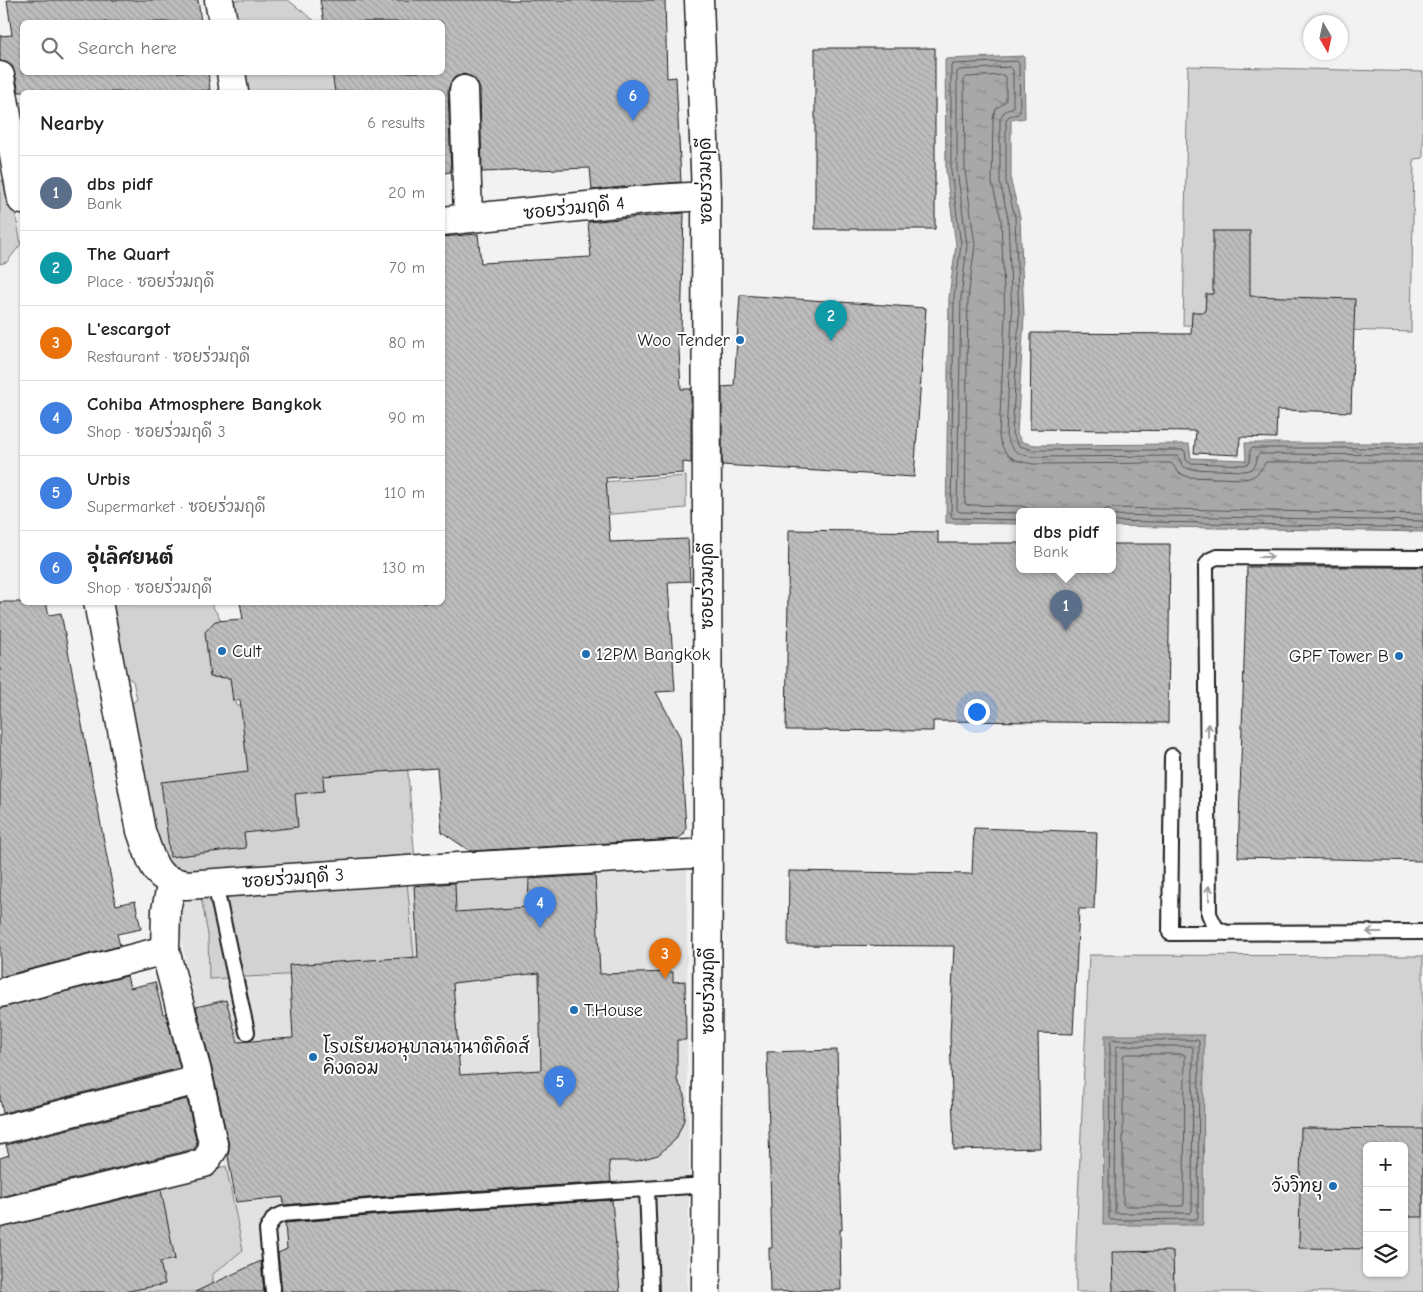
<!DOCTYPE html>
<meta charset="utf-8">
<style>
body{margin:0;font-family:"Comic Neue","Playpen Sans Thai",sans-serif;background:#f2f2f2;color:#222}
.controls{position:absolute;right:15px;bottom:15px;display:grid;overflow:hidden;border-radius:8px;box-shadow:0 1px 4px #0004}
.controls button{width:45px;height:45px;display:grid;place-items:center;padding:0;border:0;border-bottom:1px solid #e0e0e0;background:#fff;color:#222;font:25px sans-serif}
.compass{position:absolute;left:1303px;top:15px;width:45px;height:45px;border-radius:50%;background:#fff;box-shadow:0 1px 4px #0004;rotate:171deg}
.you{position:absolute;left:976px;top:711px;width:18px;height:18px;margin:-12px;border:4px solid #fff;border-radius:50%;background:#1a73e8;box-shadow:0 0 0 8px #1a73e833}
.badge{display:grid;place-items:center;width:32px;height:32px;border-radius:50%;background:#1f6fb2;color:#fff;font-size:16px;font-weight:700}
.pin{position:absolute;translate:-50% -41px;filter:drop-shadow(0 1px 2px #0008)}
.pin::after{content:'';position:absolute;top:26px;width:18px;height:15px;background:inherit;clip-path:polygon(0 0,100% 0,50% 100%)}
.popup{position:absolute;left:1016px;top:508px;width:100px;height:65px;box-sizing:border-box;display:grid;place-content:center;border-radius:8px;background:#fff;filter:drop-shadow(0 1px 4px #0005);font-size:16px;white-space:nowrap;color:#767676}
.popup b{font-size:19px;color:#222}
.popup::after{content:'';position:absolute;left:50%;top:100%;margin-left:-10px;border:10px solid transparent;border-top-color:#fff}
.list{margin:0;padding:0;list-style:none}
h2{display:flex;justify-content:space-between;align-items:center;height:65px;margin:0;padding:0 20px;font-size:21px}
h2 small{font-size:16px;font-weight:400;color:#767676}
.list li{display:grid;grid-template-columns:32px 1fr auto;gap:15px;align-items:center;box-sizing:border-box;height:75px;padding:0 20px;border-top:1px solid #e0e0e0}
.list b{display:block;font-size:19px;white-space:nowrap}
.list p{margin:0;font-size:16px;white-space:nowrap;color:#767676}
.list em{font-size:16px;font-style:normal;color:#767676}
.icon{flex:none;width:28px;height:28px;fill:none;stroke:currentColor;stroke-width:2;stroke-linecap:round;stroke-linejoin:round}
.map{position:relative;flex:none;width:1423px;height:1292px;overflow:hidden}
.search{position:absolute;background:#fff;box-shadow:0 1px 4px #0004;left:20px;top:20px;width:425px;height:55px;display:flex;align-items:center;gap:12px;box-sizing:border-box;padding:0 18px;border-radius:8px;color:#767676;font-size:19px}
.panel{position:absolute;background:#fff;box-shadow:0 1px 4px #0004;left:20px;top:90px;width:425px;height:515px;border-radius:8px}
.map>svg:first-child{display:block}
.built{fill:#e2e2e2}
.green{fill:#d2d2d2;stroke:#777;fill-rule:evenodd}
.water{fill:url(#water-ripples);stroke:#707070}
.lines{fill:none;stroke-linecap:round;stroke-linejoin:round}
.shore{stroke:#545454;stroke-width:1}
.building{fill:url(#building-back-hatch);stroke:#1c1c1c;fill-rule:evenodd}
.service-casing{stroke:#1c1c1c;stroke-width:18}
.minor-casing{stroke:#1c1c1c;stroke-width:31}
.service{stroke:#fff;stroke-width:14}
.minor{stroke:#fff;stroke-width:28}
.oneway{stroke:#999}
.poi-dot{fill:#1f6fb2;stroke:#fff;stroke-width:2}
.labels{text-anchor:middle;stroke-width:4;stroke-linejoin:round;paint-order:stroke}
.street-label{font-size:18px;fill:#1c1c1c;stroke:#fff}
.poi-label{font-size:18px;fill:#1c1c1c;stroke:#fff;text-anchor:start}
</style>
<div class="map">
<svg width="1423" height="1292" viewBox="0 0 1423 1292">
<defs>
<pattern id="water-ripples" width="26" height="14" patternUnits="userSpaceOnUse" patternTransform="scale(1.25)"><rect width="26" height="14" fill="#a8a8a8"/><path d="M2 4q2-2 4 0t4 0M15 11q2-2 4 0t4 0" fill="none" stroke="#888"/></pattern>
<pattern id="building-back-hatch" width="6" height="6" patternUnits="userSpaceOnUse" patternTransform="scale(1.25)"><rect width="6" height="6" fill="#bdbdbd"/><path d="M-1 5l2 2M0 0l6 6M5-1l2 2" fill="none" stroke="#a2a2a2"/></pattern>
</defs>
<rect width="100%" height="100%" fill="#f2f2f2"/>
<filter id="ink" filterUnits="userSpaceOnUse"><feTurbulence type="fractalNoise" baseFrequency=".02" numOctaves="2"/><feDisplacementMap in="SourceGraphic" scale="10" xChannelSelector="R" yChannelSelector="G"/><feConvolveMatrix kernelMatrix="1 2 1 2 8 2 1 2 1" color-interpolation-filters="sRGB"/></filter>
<g filter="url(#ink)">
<path class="built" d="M687,865V1055L689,1168L687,1292H213V1274L243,1250L175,907L181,898Z"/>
<path class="green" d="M230,0H288L316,22H233Z
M1188,66L1423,72V158L1414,159L1411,332L1183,325Z
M241,73H341V92H244Z
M9,179L21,244L7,262L0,264V181Z
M686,476V508L601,515L600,482Z
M111,603H210L219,616L237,706L317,700L401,685L415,861L188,877L159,855L129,706L137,699L133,681L125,676Z
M595,871L590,920L453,945L444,880Z
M407,882L415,968L209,979L208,935L201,897Z
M1089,955L1423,956V1292H1076V1245ZM1367,1146H1404V1273H1367Z
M226,1166L243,1250L213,1274V1292H67L160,1242L152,1185Z"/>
<path class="water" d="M1024,56L1025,118L1011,120V182L1020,217L1024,317L1017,434L1022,442L1035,445L1189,444L1191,458L1246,460L1245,443H1423V532L1112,526V512H1020V524L946,523L949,297L956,245L946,171L945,59Z
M1105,1035H1204L1203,1225H1103Z"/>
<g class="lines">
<path class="shore" d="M1033,512L1027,508L1022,506L967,505L965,503L968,298L975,245L965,170L964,79L967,77L1003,75L1006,77V101L996,109L993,118L992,183L1001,219L1005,317L999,436C1003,457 1014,461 1034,464L1171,463L1179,473L1188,477L1244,479C1257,478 1260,470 1266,462H1423
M1101,512L1107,509L1114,508L1423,514
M1020,513L960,512L957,510L961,298L967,245L957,170V72L959,70L1010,67L1013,70V107L1004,112L1000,119V182L1008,218L1012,317L1006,435C1011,452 1018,454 1034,457L1177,456C1182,460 1179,466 1189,469L1245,471C1254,470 1257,464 1257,456L1259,454L1423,455
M1112,515L1423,521
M1020,520L953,518L951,516L954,297L961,245L951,171V66L953,64L1017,61L1019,63L1020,112L1018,114L1009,116L1006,120V182L1015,217L1019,317L1012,434L1019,446L1035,450H1183L1185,451L1186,460L1190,463L1245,465L1250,462V450L1253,448H1423
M1112,521L1423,528
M1112,1040H1197L1199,1041L1198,1217L1197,1219L1111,1220L1109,1218L1110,1043Z
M1118,1046H1190L1193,1048L1192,1211L1190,1213H1117L1115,1212L1116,1049Z
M1126,1054H1183L1185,1055L1184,1203L1183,1206H1125L1123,1204V1056Z"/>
</g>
<path class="building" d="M7,0H198L201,22H22V72H208L210,90L191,92H19L15,73L12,66L6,62L0,61V36L12,35Z
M320,0H665L667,78L676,77L681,182L592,190L590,168L482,172L480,89L477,82L472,77L464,74L455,77L451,82L448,90L451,172L442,173V92H335L332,72H442V22H324Z
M815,48H935V229H815Z
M684,213L681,332H678L681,389H691V463L683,462V473L606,478L610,542L688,539L690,581L668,582L675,691L656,692L680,737L686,827L684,834L678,839L470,851L442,832L437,768L323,776L324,791L295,794L298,827L244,833L246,848L170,857L161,782L248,772L240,700L233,701L230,678L210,677L205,632L215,621L243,619L240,602H442V237L478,234L481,263L591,257L588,222Z
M1213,231H1250V296L1355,299L1351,412L1277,410L1276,438L1240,437L1239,455L1194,453L1196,431L1030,429L1031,333L1191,334L1192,312H1205L1206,294H1213Z
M740,295L926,308L914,477L722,465V387L734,386Z
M789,530L938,532V543H1020V570H1112V544H1170L1168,723L933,721V731L786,730Z
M1247,567H1423V861L1238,857Z
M0,602H46L49,615L61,613L116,905L135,901L141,929L117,934L120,946L0,977Z
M974,828L1097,832L1094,909H1079L1073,1034L1038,1033L1040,1148L954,1150L950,1037L954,946L788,945L789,871L972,874Z
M595,875L600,974L673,972V982L685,981L686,1040H677V1080L685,1095L684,1120L676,1139L658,1155L636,1161H609L611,1182L378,1197L284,1205L283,1197L236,1202L228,1156L229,1150V1145L212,1069L196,1007L226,1000L238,1042L293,1038L289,965L418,957L414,886L455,883L456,912L528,907L529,879ZM539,973L541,1070L460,1075L453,983Z
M127,976L130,988L155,982L163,1014H166L180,1068L3,1113L0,1099V1008Z
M837,1050L842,1230H840L841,1290L770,1292L769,1248H772L767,1052Z
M187,1099L197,1145L194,1149L0,1197V1158L9,1155L6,1145Z
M1301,1128L1423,1129V1217H1404V1146H1367V1249L1299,1248Z
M161,1190L175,1259L160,1262L165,1284L124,1292H0V1228Z
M612,1200L620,1292H282L278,1253L287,1249L285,1223L380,1215Z
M1173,1251L1174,1292H1113L1112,1252Z
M261,1261L264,1292H195Z"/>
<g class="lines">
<g class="service-casing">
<path id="service" d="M1172,756L1170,933L1423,932
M215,884L247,1032
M1227,933L1216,928L1209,914L1206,566L1210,560L1217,557L1423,558
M647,1189L651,1292
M273,1292L267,1230L274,1218L283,1214L379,1206L707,1185"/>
</g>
<g class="minor-casing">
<path id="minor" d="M219,0L223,22
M699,0L706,196L708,827L706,1292
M231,72L234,92
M0,76L22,200
M464,90L468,218
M442,221L655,199L706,196
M98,602L141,831C146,844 152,870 164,877C170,882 179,883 186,885L422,869L708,853
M0,993L165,950
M0,1130L198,1080
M0,1213L204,1163L214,1148L197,1072L165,950L166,910L172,882"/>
</g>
<use href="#service" class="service"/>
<use href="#minor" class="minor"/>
</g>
<defs><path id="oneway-shaft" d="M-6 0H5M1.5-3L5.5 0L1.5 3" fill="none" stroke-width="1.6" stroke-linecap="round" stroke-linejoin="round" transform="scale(1.25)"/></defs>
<g class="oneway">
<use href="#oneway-shaft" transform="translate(1266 557)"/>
<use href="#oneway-shaft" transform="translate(1208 731) rotate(-91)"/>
<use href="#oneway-shaft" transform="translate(1209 893) rotate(-91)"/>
<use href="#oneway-shaft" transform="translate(1374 932) rotate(180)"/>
</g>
</g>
<g class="poi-dot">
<circle cx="740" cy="340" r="5"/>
<circle cx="222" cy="651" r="5"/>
<circle cx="586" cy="654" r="5"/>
<circle cx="1399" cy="656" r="5"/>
<circle cx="574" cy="1010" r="5"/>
<circle cx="313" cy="1057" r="5"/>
<circle cx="1333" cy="1186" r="5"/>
</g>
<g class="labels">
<g class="street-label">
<text transform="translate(705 181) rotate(-91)" y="6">ซอยร่วมฤดี</text>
<text transform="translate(574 208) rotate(-6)" y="6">ซอยร่วมฤดี 4</text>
<text transform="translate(707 586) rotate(-90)" y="6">ซอยร่วมฤดี</text>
<text transform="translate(293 878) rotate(-4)" y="6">ซอยร่วมฤดี 3</text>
<text transform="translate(708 991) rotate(-90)" y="6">ซอยร่วมฤดี</text>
</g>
<g class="poi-label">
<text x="730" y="346" text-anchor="end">Woo Tender</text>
<text x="232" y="657">Cult</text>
<text x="596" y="660">12PM Bangkok</text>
<text x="1389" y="662" text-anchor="end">GPF Tower B</text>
<text x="584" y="1016">T.House</text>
<text x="323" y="1053">โรงเรียนอนุบาลนานาติคิดส์<tspan x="323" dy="21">คิงดอม</tspan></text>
<text x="1323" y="1192" text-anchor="end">วังวิทยุ</text>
</g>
</g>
</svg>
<div class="controls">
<button>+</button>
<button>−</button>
<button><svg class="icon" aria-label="layers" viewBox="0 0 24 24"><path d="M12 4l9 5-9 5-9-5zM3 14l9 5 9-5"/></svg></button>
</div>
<svg class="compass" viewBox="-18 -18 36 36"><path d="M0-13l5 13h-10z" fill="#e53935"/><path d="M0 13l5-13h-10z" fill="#767676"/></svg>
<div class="you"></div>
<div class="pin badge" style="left:1066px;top:631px;background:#5c6f8a">1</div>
<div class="popup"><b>dbs pidf</b>Bank</div>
<div class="pin badge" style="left:831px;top:341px;background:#0f9aa8">2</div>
<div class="pin badge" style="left:665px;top:979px;background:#e8710a">3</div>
<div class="pin badge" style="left:540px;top:928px;background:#3f7fe0">4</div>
<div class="pin badge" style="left:560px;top:1107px;background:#3f7fe0">5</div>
<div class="pin badge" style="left:633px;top:121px;background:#3f7fe0">6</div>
<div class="search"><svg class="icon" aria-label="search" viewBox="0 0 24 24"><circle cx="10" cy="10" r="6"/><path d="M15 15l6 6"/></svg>Search here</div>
<section class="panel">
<h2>Nearby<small>6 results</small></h2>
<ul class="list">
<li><span class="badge" style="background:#5c6f8a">1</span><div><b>dbs pidf</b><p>Bank</p></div><em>20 m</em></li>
<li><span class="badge" style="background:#0f9aa8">2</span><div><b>The Quart</b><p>Place · ซอยร่วมฤดี</p></div><em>70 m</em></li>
<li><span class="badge" style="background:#e8710a">3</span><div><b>L'escargot</b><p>Restaurant · ซอยร่วมฤดี</p></div><em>80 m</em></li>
<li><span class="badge" style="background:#3f7fe0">4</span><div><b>Cohiba Atmosphere Bangkok</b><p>Shop · ซอยร่วมฤดี 3</p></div><em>90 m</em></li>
<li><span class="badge" style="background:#3f7fe0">5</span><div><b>Urbis</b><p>Supermarket · ซอยร่วมฤดี</p></div><em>110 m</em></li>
<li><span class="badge" style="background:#3f7fe0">6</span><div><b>อุ่เลิศยนต์</b><p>Shop · ซอยร่วมฤดี</p></div><em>130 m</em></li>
</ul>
</section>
</div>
